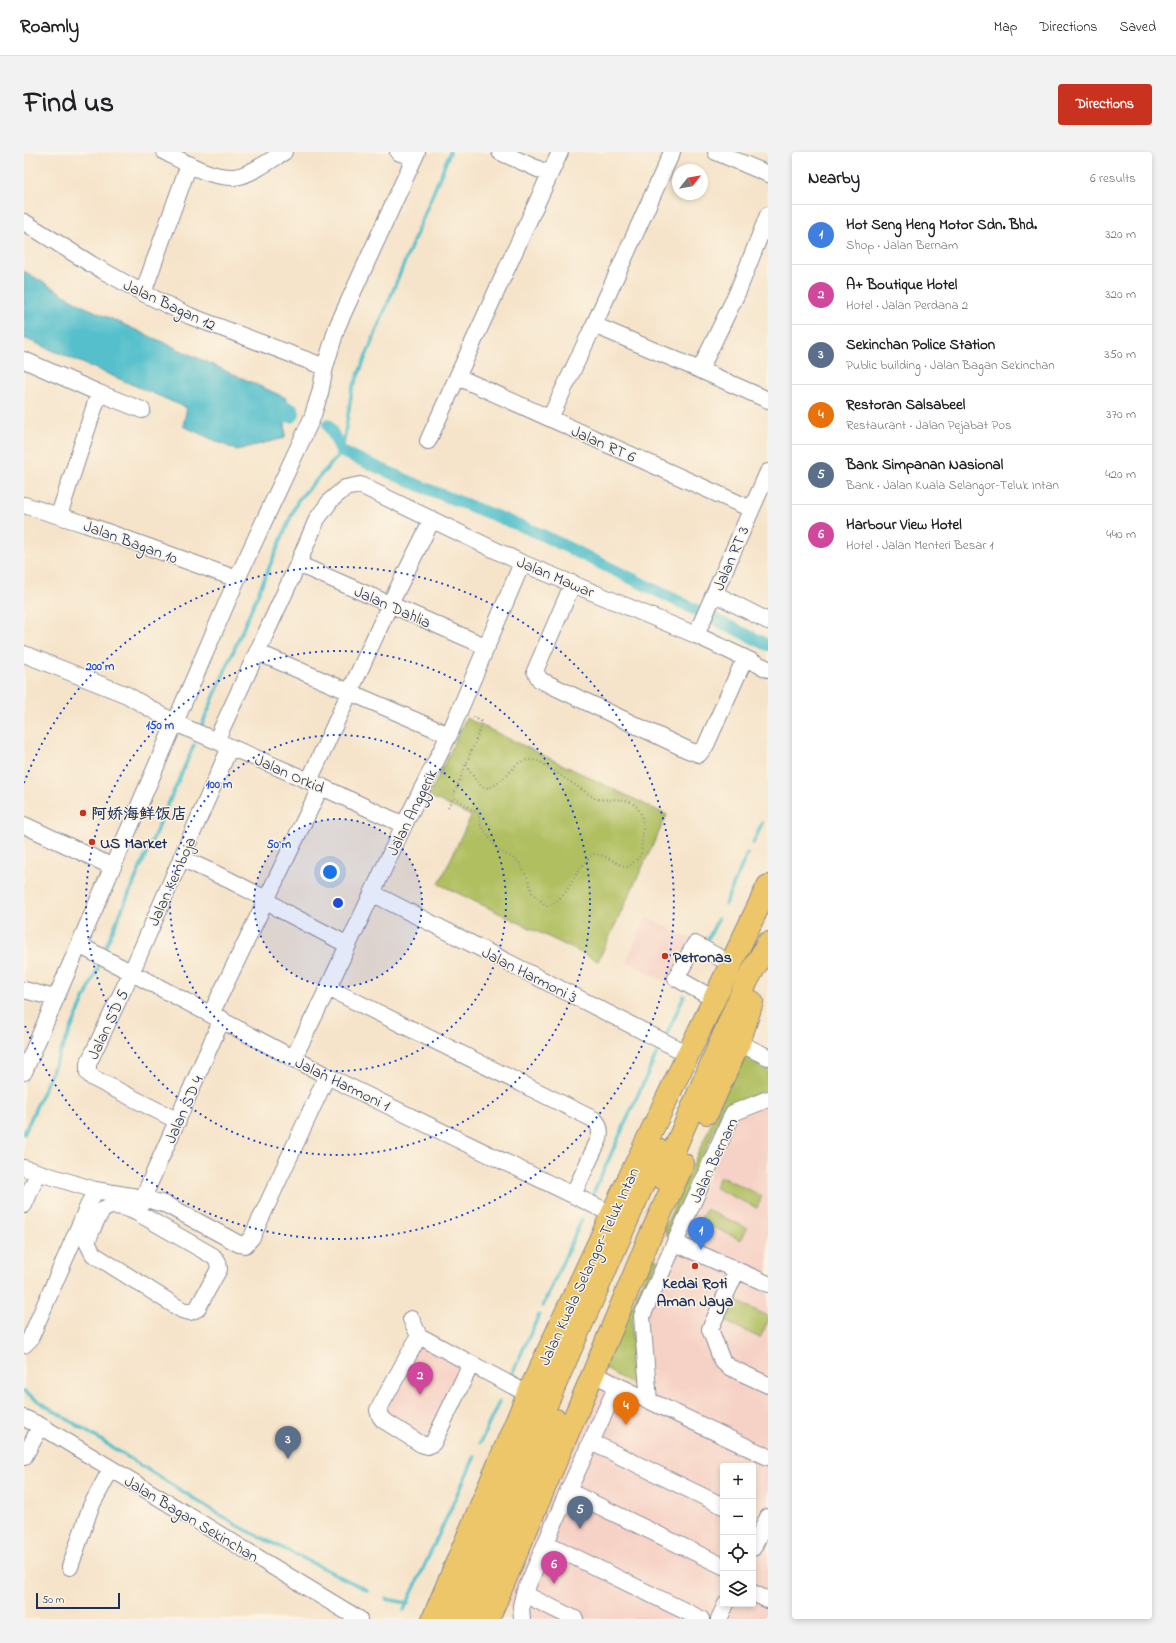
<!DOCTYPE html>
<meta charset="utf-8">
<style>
body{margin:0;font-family:"Indie Flower","LXGW WenKai TC",sans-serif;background:#f2f2f2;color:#202124}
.controls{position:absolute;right:12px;bottom:12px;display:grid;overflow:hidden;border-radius:4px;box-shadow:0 2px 6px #0003}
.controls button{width:36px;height:36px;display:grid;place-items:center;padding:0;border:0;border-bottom:1px solid #e0e0e0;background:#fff;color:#202124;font:20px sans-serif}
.compass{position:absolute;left:648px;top:12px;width:36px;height:36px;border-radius:50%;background:#fff;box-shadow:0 2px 6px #0003;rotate:59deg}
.scale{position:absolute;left:12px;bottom:10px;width:84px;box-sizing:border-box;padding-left:4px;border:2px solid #1b2f5e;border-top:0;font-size:11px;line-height:14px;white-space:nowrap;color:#1b2f5e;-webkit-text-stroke:3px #fcf5e5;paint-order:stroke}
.you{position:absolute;left:306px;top:720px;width:14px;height:14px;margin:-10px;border:3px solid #fff;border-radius:50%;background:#1a73e8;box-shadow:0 0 0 6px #1a73e833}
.badge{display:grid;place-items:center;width:26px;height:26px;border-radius:50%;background:#c8321e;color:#fff;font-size:13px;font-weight:700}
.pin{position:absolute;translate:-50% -33px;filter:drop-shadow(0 1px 2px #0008)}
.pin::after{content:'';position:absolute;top:21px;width:14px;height:12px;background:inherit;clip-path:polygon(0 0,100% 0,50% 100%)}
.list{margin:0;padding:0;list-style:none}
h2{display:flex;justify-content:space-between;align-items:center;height:52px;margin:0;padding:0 16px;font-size:17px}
h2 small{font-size:13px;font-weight:400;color:#757577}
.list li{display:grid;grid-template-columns:26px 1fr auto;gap:12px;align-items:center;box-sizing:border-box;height:60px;padding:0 16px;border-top:1px solid #e0e0e0}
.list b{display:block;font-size:15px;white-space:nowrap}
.list p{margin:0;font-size:13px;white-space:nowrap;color:#757577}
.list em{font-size:13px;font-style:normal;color:#757577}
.icon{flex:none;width:22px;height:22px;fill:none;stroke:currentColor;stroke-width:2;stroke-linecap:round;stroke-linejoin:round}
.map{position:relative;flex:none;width:744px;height:1467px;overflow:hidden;border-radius:4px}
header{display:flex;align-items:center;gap:24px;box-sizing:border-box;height:56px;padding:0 20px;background:#fff;border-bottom:1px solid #e0e0e0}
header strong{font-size:19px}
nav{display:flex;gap:22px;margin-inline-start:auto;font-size:14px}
.intro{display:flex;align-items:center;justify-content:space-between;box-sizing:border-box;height:96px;padding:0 24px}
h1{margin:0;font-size:28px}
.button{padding:10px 18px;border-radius:4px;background:#c8321e;color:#fff;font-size:14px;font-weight:700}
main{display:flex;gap:24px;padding:0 24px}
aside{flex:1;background:#fff;border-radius:4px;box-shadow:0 2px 6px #0003}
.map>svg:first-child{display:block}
.built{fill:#f6d1c5}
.green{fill:#b0bf61;stroke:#667760}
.water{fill:#54c0cc;stroke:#387895}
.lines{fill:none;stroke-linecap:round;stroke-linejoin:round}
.stream{stroke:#54c0cc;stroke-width:3.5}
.canal{stroke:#54c0cc;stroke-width:12}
.river{stroke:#54c0cc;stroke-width:20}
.minor-casing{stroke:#888a94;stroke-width:18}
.highway-casing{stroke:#888a94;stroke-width:24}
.path{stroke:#888a94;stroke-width:2;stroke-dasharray:1 3;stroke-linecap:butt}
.minor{stroke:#fff;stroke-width:16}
.highway{stroke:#ecc669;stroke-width:22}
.ring{fill:none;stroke:#1d4ed8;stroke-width:2;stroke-dasharray:2 4}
.poi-dot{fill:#c8321e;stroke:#fcf5e5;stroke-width:1.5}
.labels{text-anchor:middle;stroke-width:3;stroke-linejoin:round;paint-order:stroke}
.street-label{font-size:16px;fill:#1b2f5e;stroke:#fcf5e5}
.poi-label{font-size:16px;font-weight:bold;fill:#1b2f5e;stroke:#fcf5e5;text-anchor:start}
.centre{fill:#1d4ed8;stroke:#fcf5e5;stroke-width:2}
.ring-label{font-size:12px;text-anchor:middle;font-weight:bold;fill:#1d4ed8;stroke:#fcf5e5;stroke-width:3;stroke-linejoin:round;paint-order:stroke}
</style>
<header>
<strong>Roamly</strong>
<nav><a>Map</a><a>Directions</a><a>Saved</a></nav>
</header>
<div class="intro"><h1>Find us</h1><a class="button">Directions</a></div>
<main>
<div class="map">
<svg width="744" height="1467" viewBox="0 0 744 1467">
<rect width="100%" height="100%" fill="#fcf5e5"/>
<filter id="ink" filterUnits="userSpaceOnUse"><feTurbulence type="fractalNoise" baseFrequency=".025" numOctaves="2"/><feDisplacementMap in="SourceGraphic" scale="8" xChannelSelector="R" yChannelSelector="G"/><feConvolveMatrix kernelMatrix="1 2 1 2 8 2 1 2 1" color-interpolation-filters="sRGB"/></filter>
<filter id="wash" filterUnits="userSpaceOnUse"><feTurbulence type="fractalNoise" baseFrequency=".012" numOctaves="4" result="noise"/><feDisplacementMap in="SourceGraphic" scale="16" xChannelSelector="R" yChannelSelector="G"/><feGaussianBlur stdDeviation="0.9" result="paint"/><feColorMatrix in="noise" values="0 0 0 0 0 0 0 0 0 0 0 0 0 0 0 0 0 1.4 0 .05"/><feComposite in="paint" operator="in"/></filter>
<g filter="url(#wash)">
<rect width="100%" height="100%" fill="#f6e4ca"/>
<path class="built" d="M622,765L666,786L644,831L602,810Z
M744,952V1375L729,1407V1314H699V1452L701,1467H510L478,1452L583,1223L629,1243L622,1164L712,965Z
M395,1189L441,1213L405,1288L358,1264Z
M744,1381V1467H704L711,1452H729V1414Z"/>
<path class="green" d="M442,566L643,663L574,809L415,732L447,664L405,644Z
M719,901L744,914V937L700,956L649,1074L643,1084L640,1077Z
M696,1024L738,1044L733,1056L691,1036Z
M682,1057L723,1076L717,1088L676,1069Z
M629,1106L634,1108L608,1168L609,1233L580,1216Z
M702,1144L744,1164V1169L736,1186L692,1165Z"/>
<path class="water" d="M0,119L59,154L262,246L261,286L212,298L159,274L163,256L0,186Z"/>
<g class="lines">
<path class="stream" d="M177,575L274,348L318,300L328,238L426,0
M729,691L738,671
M701,752L723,702
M683,789L694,767
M82,794L170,593
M642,884L660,844
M0,982L75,814
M568,1044L633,901
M519,1154L558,1067
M488,1222L515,1163
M0,1240L212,1373L343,1438
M456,1291L475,1250
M362,1447L384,1451
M380,1458L451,1304"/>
<path class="canal" d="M304,272L318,300L401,336L512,380L744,493"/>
<path class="river" d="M237,248L266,261"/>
</g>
</g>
<g filter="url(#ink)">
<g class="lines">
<g class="minor-casing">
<path id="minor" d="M141,0C162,11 186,26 210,25C225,24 247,8 260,0
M374,0L390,6
M476,0L525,22
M648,0L570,173L676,218
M692,0L744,22
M744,63L714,139L676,218L744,248
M0,70L67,112L119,141L166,164L301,215
M119,141L165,12
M0,208L75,241L118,258
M434,225L727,357
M526,266L570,173
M404,289L536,0
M0,353L61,372L213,427
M35,363L75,241
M274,412L463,495
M549,431L511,519L516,528L664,598L675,602L682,593L721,506
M691,442L744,469
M672,483L744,320
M233,500L425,583
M0,502L103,543L151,571L285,629L380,673
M192,589L274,412L293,367L307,348L321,336L336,333L498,411L672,483L744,517
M285,629L366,452L408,368
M0,673L89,715
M157,706L205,728L242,747L257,758L324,793
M348,741L664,902
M55,793L303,924L588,1062
M304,836L571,968C576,974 577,979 575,987L549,1043
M0,838L31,846
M690,847L652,826L671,792L707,812
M187,862L297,634
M715,891L744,905
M269,907L304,836L380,673L425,583L498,411
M0,920L213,427L288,266L296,241L301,215L313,175L393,0
M154,969L69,926L64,921V912L108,819L206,595
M0,1016L71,1038L119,1046L143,1053L215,1092L221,1093L228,1085L303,924
M0,1053L14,1021
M114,1061C77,1044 76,1060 63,1090L69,1102L158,1158L166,1160L173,1157L195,1117L194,1110L189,1104L114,1061L119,1046L198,867
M651,1091L744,1132
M713,1118L686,1177L698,1209L705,1215L744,1233
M387,1167L395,1184L504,1242
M395,1184L354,1258L356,1264L359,1268L397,1292L404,1294L409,1291L447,1212
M0,1193L6,1187L71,1038
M569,1222L744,1305
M625,1249L618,1164L709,961L744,947
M0,1266L17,1274L335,1467
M567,1290L699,1354
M0,1305L17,1274
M544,1339L699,1414
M522,1391L677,1467
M729,1396L744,1365
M46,1415L67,1354L87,1317
M729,1441L744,1448
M500,1442L551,1467
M498,1467L497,1454L500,1442L544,1339L593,1234
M695,1467L702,1452"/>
</g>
<g class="highway-casing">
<path id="highway" d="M683,961L715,891L728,850
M638,1026L723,829L744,791
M409,1467L504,1242L588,1062L744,734
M428,1467L634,998
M445,1467L532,1268
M464,1467L569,1222L624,1089L659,1012"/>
</g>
<path class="path" d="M442,613C458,639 461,644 485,621C489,617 492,612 497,610C502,607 509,608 515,609L572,647C582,649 596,645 606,650C622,658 619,676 618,691C617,695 618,701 616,704C613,708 608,711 605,715C591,713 583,702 569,702C565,706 561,710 558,714C547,728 542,748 523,754L508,741L504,727L495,710L476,699L469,691L456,672L455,662L429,645L457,575L458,570L448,564
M424,656L429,645"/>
<use href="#minor" class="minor"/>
<use href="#highway" class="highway"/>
</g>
</g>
<circle cx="314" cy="751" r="84" fill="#1d4ed8" fill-opacity=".12"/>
<g class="ring">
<circle cx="314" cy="751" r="84"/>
<circle cx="314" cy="751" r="168"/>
<circle cx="314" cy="751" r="252"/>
<path d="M0 631A336 336 0 1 1 0 871"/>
</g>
<g class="poi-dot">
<circle cx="59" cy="661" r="4"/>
<circle cx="68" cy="690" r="4"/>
<circle cx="641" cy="804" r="4"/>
<circle cx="671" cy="1114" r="4"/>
</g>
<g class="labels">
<g class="street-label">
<text transform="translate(146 152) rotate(25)" y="6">Jalan Bagan 12</text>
<text transform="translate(580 291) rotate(24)" y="6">Jalan RT 6</text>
<text transform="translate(107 389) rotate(20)" y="6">Jalan Bagan 10</text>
<text transform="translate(706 406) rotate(-67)" y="6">Jalan RT 3</text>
<text transform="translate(532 424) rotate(23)" y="6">Jalan Mawar</text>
<text transform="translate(369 454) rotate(24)" y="6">Jalan Dahlia</text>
<text transform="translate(266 621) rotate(24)" y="6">Jalan Orkid</text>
<text transform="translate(387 660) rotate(-64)" y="6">Jalan Anggerik</text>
<text transform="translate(147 729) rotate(-66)" y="6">Jalan Kemboja</text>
<text transform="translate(506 822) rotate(27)" y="6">Jalan Harmoni 3</text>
<text transform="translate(83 872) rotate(-65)" y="6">Jalan SD 5</text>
<text transform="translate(319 931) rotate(26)" y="6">Jalan Harmoni 1</text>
<text transform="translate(159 957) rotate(-66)" y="6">Jalan SD 4</text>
<text transform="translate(689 1008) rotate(-65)" y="6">Jalan Bernam</text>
<text transform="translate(564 1114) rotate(-65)" y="6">Jalan Kuala Selangor-Teluk Intan</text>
<text transform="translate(168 1366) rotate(31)" y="6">Jalan Bagan Sekinchan</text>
</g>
<g class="poi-label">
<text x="67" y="667">阿娇海鲜饭店</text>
<text x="76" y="696">US Market</text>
<text x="649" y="810">Petronas</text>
<text x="671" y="1136" text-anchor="middle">Kedai Roti<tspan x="671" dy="18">Aman Jaya</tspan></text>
</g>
</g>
<circle cx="314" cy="751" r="6" class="centre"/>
<g class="ring-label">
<text x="76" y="518">200 m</text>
<text x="136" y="577">150 m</text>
<text x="195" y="636">100 m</text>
<text x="255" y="696">50 m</text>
</g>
</svg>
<div class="controls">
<button>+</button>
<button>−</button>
<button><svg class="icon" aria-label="locate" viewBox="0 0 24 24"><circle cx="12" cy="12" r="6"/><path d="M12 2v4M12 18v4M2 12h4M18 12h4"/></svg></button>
<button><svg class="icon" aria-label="layers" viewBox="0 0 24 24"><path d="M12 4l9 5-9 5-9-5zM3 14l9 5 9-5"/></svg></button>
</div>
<svg class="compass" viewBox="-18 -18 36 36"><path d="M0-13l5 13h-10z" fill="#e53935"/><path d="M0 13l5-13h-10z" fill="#757577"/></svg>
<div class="scale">50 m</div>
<div class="you"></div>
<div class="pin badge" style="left:677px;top:1098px;background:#3f7fe0">1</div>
<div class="pin badge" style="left:396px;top:1243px;background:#d1479c">2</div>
<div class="pin badge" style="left:264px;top:1307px;background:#5c6f8a">3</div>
<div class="pin badge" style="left:602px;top:1273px;background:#e8710a">4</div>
<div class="pin badge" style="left:556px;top:1377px;background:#5c6f8a">5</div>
<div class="pin badge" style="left:530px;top:1432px;background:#d1479c">6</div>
</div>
<aside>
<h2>Nearby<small>6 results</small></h2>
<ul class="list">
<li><span class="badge" style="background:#3f7fe0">1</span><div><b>Hot Seng Heng Motor Sdn. Bhd.</b><p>Shop · Jalan Bernam</p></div><em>320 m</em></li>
<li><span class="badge" style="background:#d1479c">2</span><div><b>A+ Boutique Hotel</b><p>Hotel · Jalan Perdana 2</p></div><em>320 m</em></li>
<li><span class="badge" style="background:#5c6f8a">3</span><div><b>Sekinchan Police Station</b><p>Public building · Jalan Bagan Sekinchan</p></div><em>350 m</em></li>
<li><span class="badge" style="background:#e8710a">4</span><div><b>Restoran Salsabeel</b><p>Restaurant · Jalan Pejabat Pos</p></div><em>370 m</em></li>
<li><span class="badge" style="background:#5c6f8a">5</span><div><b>Bank Simpanan Nasional</b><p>Bank · Jalan Kuala Selangor-Teluk Intan</p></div><em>420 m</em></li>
<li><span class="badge" style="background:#d1479c">6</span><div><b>Harbour View Hotel</b><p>Hotel · Jalan Menteri Besar 1</p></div><em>440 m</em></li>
</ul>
</aside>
</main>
